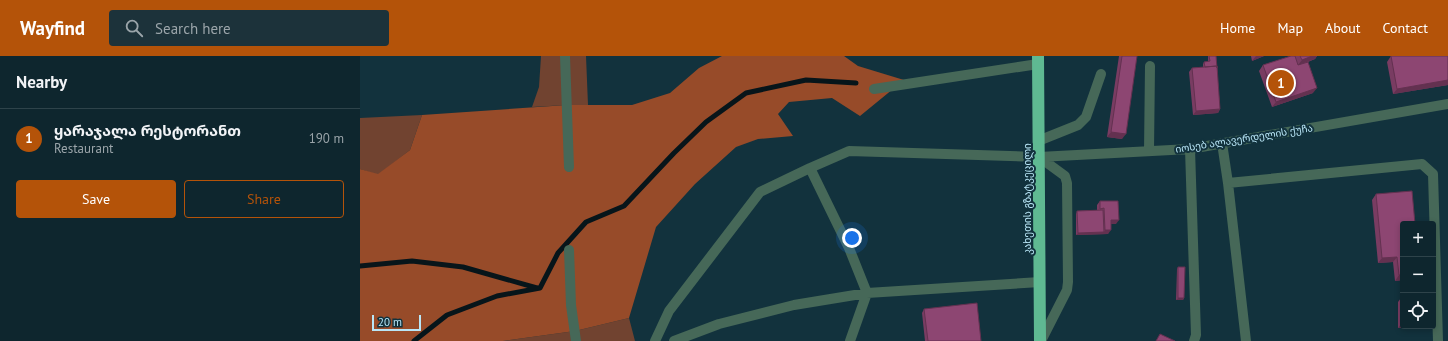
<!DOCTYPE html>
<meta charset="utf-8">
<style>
body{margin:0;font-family:"PT Sans","Noto Sans Georgian",sans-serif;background:#1c323a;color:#f1f3f6}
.controls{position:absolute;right:12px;bottom:12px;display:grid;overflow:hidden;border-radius:4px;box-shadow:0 2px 6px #0003}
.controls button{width:36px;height:36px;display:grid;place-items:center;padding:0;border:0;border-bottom:1px solid #2e434a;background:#0e262e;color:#f1f3f6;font:20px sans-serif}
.scale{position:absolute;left:12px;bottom:10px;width:49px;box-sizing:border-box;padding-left:4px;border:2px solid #b9e6f7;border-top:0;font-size:11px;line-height:14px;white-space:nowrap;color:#b9e6f7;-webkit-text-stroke:3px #12323d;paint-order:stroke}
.you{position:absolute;left:492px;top:182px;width:14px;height:14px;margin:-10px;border:3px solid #fff;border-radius:50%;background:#1a73e8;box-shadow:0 0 0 6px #1a73e833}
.badge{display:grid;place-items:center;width:26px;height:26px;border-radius:50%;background:#b45309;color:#fff;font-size:13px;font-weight:700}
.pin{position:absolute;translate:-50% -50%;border:2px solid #fff;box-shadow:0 1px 4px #0006}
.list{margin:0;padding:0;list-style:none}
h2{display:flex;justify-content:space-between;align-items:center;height:52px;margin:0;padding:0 16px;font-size:17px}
h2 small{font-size:13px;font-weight:400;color:#9ba5aa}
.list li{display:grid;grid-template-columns:26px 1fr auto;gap:12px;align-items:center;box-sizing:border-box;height:60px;padding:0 16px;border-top:1px solid #2e434a}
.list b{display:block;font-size:15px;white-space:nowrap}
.list p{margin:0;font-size:13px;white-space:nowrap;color:#9ba5aa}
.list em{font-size:13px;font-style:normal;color:#9ba5aa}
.actions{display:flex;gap:8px;padding:12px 16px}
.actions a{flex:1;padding:9px 0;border:1px solid #b45309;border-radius:4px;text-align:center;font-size:14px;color:#b45309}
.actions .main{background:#b45309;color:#fff}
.icon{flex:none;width:22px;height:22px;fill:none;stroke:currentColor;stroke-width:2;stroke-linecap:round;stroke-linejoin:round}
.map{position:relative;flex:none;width:1088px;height:285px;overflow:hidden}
header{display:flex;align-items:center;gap:24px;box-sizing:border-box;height:56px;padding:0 20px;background:#b45309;color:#fff}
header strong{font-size:19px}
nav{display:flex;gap:22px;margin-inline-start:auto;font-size:14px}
.search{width:280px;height:36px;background:#1c323a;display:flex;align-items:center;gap:10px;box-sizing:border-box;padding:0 14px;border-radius:4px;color:#9ba5aa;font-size:15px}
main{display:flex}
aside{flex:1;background:#0e262e}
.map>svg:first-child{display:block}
.green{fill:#714330}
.forest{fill:#974b29}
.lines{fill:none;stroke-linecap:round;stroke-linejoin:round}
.stream{stroke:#07151a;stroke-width:5}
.minor{stroke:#466858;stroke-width:10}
.highway{stroke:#5fb992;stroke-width:12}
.wall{fill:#793c62}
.shaded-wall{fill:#633150}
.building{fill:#8d4672;stroke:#633150}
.labels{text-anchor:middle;stroke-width:4;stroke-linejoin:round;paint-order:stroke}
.street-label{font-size:10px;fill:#b9e6f7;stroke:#12323d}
</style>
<header>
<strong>Wayfind</strong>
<div class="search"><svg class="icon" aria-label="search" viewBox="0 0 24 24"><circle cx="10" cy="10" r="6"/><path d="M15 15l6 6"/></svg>Search here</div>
<nav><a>Home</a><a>Map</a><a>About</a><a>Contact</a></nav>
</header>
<main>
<aside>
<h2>Nearby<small></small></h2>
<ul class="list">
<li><span class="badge">1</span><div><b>ყარაჯალა რესტორანთ</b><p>Restaurant</p></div><em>190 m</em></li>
</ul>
<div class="actions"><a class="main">Save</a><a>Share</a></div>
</aside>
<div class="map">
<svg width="1088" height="285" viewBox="0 0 1088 285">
<rect width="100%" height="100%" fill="#12323d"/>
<path class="green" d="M181,0H226L228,49H207L172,51L179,31Z
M62,59L50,94L18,119L0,113V62Z
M269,262L275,285H143L215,275Z"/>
<path class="forest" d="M362,0H484L498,10L544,24L500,60L472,42L429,46L418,58L433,80L398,83L376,91L335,128L296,171L269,262L215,275L143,285H0V113L18,118L50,94L62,59L207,49H272L310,37L339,12Z"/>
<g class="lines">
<path class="stream" d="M0,210L52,205L103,211L177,232
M54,285L87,259L137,240L180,232L198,197L226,166L264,150L314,97L346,66L386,37L446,24L496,27"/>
<path class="minor" d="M205,0L209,111
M514,33L678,8
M678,85L718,69L726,61L741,18
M862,87L868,127L886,285
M830,93L836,279L834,285
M789,95L790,10
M679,101L705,120L707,127L708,226L707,234L681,285
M450,112L489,192L507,237L490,285
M868,127L1062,108L1073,118L1078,285
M209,194L211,249L216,285
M295,285L309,255L400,136L450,112L489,95L679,101L830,93L1088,48
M314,285L359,268L434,249L507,237L680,226"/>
<path class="highway" d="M678,0L680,285"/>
</g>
<path class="wall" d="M759,0H777L762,83L747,81Z
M848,0H856L857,13L860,53L858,57L833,59L829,16L832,12L843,11V8L844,6L848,5Z
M891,0H904L892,5Z
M931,0H957L955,3L948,6L953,37L912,51L899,15L903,9Z
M1031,0H1088V29L1033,38L1027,6Z
M1016,138L1055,168L1043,224L1035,225L1033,206L1018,207L1012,144Z
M740,145L756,168H751L748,178L716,179V158L717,155L737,154V149Z
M818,211L824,242L823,244H816L817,213Z
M1041,242L1061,272H1038V246Z
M564,253L621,285H565L562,257Z"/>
<path class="shaded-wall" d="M896,0H904L892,5Z
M952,0H957L955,3L938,9L942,4Z
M1088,24V29L1033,38L1037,33Z
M957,32L953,37L912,51L916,46Z
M860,53L858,57L833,59L836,55Z
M751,76L766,78L762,83L747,81Z
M751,164H759L756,168H748Z
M745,174H751L748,178L716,179L718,177L744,176Z
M1037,201L1033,206L1018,207L1022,202Z
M1039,219H1043V224L1035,225Z
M818,242H824L823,244H816Z
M1041,268H1043V270H1063L1061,272H1038Z"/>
<path class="building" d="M762,0H777L766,78L751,76Z
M849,0H856L857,12V10L845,11L844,6L850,5Z
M931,0H935L938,9L948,6L957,32L916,46L903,9Z
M940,0H952L942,4Z
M1031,0H1088V24L1037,33Z
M857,10L860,53L836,55L832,12Z
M1052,135L1055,168H1043V219H1039L1037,201L1022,202L1016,138Z
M740,145H758L759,164H751V174H745L744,152L740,153Z
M743,154L744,176L718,177L717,155Z
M818,211H825L824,242H818Z
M1041,242H1043V268H1041Z
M617,247L621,285H568L564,253Z
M800,278L815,285H796Z"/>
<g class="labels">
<g class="street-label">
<text transform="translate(884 82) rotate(-9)" y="4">იოსებ ალავერდელის ქუჩა</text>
<text transform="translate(667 143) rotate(-90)" y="4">კახეთის გზატკეცილი</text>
</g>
</g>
</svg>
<div class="controls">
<button>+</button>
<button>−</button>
<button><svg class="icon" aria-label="locate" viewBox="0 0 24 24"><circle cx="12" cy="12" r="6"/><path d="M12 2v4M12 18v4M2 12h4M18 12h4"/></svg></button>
</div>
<div class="scale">20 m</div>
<div class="you"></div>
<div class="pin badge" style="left:921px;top:27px">1</div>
</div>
</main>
